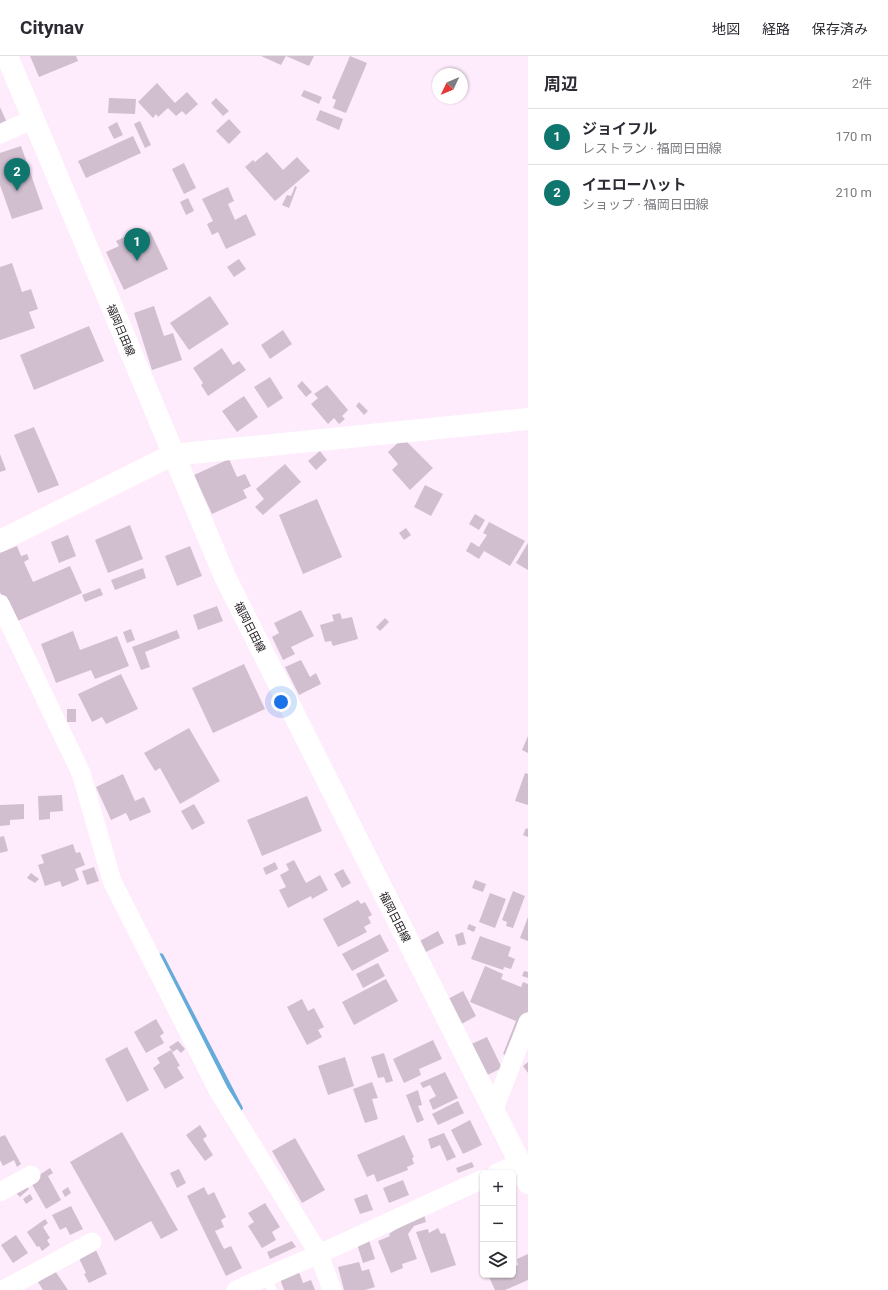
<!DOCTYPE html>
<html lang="ja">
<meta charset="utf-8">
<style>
body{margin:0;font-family:Roboto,"Noto Sans JP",sans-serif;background:#f7f7f7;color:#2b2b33}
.controls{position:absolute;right:12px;bottom:12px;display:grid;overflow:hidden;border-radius:6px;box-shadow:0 1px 3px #0004}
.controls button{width:36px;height:36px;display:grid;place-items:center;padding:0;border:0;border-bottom:1px solid #e1e1e2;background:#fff;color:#2b2b33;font:20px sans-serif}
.compass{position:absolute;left:432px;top:12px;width:36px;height:36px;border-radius:50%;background:#fff;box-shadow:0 1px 3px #0004;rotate:226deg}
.you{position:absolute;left:281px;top:646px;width:14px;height:14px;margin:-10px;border:3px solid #fff;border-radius:50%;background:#1a73e8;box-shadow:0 0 0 6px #1a73e833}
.badge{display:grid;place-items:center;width:26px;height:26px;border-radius:50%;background:#0f766e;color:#fff;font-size:13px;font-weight:700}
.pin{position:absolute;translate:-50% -33px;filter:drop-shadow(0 1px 2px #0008)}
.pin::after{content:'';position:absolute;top:21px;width:14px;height:12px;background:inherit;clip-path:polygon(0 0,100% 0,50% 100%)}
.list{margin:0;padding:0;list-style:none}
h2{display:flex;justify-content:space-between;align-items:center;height:52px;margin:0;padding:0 16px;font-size:17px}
h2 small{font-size:13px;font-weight:400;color:#7c7c81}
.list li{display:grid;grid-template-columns:26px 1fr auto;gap:12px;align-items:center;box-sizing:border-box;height:56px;padding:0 16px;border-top:1px solid #e1e1e2}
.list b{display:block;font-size:15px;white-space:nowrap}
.list p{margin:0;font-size:13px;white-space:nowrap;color:#7c7c81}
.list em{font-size:13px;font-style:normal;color:#7c7c81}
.icon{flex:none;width:22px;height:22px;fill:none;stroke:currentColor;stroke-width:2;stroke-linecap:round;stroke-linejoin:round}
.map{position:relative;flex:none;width:528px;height:1234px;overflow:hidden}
header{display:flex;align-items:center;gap:24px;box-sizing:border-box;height:56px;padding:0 20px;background:#fff;border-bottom:1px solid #e1e1e2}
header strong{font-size:19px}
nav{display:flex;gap:22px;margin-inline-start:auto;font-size:14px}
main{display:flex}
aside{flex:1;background:#fff}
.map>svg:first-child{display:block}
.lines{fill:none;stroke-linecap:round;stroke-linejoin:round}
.stream{stroke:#64aada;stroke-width:5.5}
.building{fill:#d1bfcf}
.lane{stroke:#fff;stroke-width:9}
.street{stroke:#fff;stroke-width:19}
.secondary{stroke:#fff;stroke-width:22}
.labels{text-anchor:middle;stroke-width:4;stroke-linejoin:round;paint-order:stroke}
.street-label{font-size:11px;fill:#1e181d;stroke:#fff}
</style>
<header>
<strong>Citynav</strong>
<nav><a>地図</a><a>経路</a><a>保存済み</a></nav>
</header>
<main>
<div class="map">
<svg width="528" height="1234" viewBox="0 0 528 1234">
<rect width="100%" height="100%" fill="#feebfb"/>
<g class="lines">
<path class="stream" d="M161,900L240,1052"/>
</g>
<path class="building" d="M30,0H76L78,5L39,21Z
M261,0H286L281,9Z
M286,0H314L309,10Z
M350,0L367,7L346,57L333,52L336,44L332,42Z
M157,27L175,47L187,36L198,48L186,59L182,55L176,60L168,52L158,61L156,58L153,62L138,46Z
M304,34L322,41L319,48L301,40Z
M109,42L136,43L135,58L108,57Z
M216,42L229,55L223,60L211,47Z
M0,51L8,69L0,73Z
M320,54L343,63L339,74L316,64Z
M229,63L241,76L229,88L216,75Z
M140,65L151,89L145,92L134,68Z
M117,66L123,79L114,83L108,71Z
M133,80L141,97L86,122L78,105Z
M21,90L43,153L12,163L0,129V97Z
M267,96L283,114L297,101L310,115L275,145L245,111L253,104L255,106Z
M184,107L196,132L184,138L172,113Z
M295,130L297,131L289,152L282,149L287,139L291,140Z
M228,131L234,145L228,148L235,164L246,158L256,179L226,193L218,176L212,179L207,168L213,165L202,143Z
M188,142L194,155L186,159L180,146Z
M137,175L139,180L150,175L168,213L124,234L106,196L119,190L116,185Z
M239,203L246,213L234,221L227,211Z
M12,207L22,236L31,233L38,253L29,256L35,272L0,284V211Z
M210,240L229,268L189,294L170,267Z
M154,250L164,280L173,277L182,304L152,314L134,257Z
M89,270L104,305L34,334L20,299Z
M283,274L292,288L270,303L261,289Z
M222,292L233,309L239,305L246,314L208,340L201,329L203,327L193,312Z
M270,321L283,342L268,352L254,331Z
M302,325L312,336L306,341L297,330Z
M327,329L348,354L342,360L345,363L339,368L334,362L328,368L311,348L318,342L314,338Z
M244,340L258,361L237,376L222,355Z
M359,346L368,355L364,359L356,350Z
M34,371L59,429L38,437L14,379Z
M403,382L433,412L410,434L392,414L398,408L388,396Z
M320,395L327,404L316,414L308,405Z
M0,398L6,414L0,416Z
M229,403L237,421L245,418L251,430L243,434L247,442L212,458L194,419Z
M285,408L301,426L263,459L255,451L264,443L256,433Z
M425,429L443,438L431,460L414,451Z
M317,443L342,501L303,518L279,459Z
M475,458L485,464L479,474L469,468Z
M489,466L525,485L510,510L484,495L479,503L466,495L471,486L479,491L487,479L483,477Z
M130,469L143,503L108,517L95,484Z
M406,472L411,479L404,484L399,477Z
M68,479L76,500L59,507L51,486Z
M528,487V514L516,507Z
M17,490L21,500L27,498L29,503L24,506L33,526L70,510L82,537L13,567L0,536V497Z
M190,490L202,520L177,530L165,500Z
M143,512L146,522L115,534L111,524Z
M100,532L103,539L85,546L82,539Z
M217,550L223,565L198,574L193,559Z
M301,554L314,580L291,591L295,598L283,604L272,581L279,577L274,567Z
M340,557L342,563L352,561L358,583L333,590L331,585L325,586L320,569L334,565L332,559Z
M385,562L389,566L380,575L376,571Z
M131,573L135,584L127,587L123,576Z
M177,574L180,582L145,596L150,611L141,614L132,591Z
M73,575L80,594L117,580L129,610L95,623L91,614L56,627L41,588Z
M301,604L310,621L316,617L321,628L299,639L285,611Z
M244,608L265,653L213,677L192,632Z
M121,618L138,653L106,668L102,661L92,666L78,638Z
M67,653H76V666H67Z
M189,672L220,725L180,748L160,712L155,715L144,697Z
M528,680V697L522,694Z
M525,717L528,718V749L515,745Z
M123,718L135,745L144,741L151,756L130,765L126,757L111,764L96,731Z
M62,739L63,755L50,756V763L39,764L38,740Z
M307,740L322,775L262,800L247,764Z
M24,748V763L10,764V769L0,770V749Z
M194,748L205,767L192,774L181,755Z
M526,772L528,773V781L523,779Z
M4,780L8,795L0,797V781Z
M73,788L76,797L80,796L85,809L75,813L79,824L62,831L60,825L45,830L38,809L44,807L41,799Z
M294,804L306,827L320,819L328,834L312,843L311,840L288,852L279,834L286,831L280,819L289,814L286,808Z
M275,806L278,813L266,819L263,812Z
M94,811L99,825L87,829L82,815Z
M343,813L351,827L342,832L334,818Z
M31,817L39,823L35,827L27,822Z
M475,824L486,828L483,836L472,832Z
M513,835L525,840L513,872L506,870L507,866L502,864Z
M490,837L506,843L495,872L479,866Z
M358,844L361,848L365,846L372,859L368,861L371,867L364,871L367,876L338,891L323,863Z
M528,861V885L520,882Z
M469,868L476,871L474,876L467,873Z
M438,875L444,887L422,898L416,887Z
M463,876L466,888L458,890L455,879Z
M380,878L389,895L352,915L342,898Z
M480,880L511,891L508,900L515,903L511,913L504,911L503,914L471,903Z
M378,907L385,920L363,932L356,918Z
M485,910L503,918L501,923L521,931L523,926L528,928V955L510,1001L503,998L516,965L470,946Z
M524,915L528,916V922L522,920Z
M386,923L398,945L354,969L342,946Z
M463,935L476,960L458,970L444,945Z
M302,943L308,955L314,952L324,971L318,974L322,981L307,989L287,951Z
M156,963L164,977L160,980L164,987L146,997L134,976Z
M487,981L502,1012L483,1021L467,990Z
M433,984L442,1003L419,1013L421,1019L404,1027L393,1003Z
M178,985L185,993L181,997L177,993L173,996L169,991Z
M127,991L149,1034L127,1046L105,1003Z
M171,994L180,1010L177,1011L184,1022L165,1033L153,1012L160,1007L157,1002Z
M384,997L393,1025L386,1027L384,1021L378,1022L371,1001Z
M345,1001L354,1030L328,1039L318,1010Z
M528,1006V1017L523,1010Z
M445,1016L458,1042L433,1054L429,1044L436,1040L430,1029L423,1032L420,1027Z
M372,1026L378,1042L372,1043L378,1063L365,1067L353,1033Z
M418,1034L422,1049L418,1050L424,1064L417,1067L406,1039Z
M458,1045L464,1057L438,1069L432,1058Z
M470,1064L482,1089L463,1098L451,1074Z
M200,1069L207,1080L203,1083L213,1099L205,1105L186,1079Z
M122,1076L178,1174L161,1183L151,1165L115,1185L70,1106Z
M444,1077L456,1101L447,1105L440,1089L431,1093L428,1083Z
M5,1079L21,1108L17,1111L14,1104L3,1110L0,1104V1081Z
M404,1079L414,1101L412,1102L414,1108L407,1111L408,1114L377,1126L374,1118L367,1121L357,1099Z
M295,1082L325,1134L302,1147L272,1095Z
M472,1106L474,1111L458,1117L456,1112Z
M50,1112L53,1117L48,1120L61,1144L46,1153L30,1125Z
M179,1113L186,1127L177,1132L170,1117Z
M403,1124L409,1139L389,1147L383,1132Z
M26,1129L29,1133L20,1141L16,1137Z
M68,1131L71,1137L65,1141L62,1135Z
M204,1131L208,1139L214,1136L226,1161L221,1164L224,1171L215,1175L224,1193L231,1190L242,1212L226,1220L187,1140Z
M30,1138L33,1143L26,1148L23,1143Z
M367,1138L373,1154L360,1158L354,1143Z
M265,1147L280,1171L272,1176L276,1184L262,1192L248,1170L254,1166L248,1157Z
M71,1150L83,1173L70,1179L66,1171L60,1174L52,1159Z
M423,1155L426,1166L414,1170L408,1178L417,1203L402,1208L403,1212L391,1217L378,1185L390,1180L389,1178Z
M45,1163L48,1167L43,1171L50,1182L47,1184L50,1189L42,1195L39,1190L37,1191L27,1176Z
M438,1172L441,1178L445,1177L456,1209L431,1217L416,1176L428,1173L429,1177Z
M16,1179L28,1197L13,1207L1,1189Z
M369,1184L375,1203L363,1207L357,1188Z
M292,1185L296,1191L270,1203L267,1196Z
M95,1192L107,1218L89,1227L84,1218L86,1217L78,1200Z
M528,1198V1224L505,1234H495L489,1221L513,1219V1211L518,1209L517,1203Z
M359,1206L362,1215L369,1213L375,1231L365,1234H344L338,1211Z
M51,1209L68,1234H43L38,1226L44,1222Z
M299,1216L303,1227L311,1224L315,1234H284L280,1223Z"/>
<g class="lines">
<path class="lane" d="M267,1220L272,1234"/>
<path class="street" d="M0,78L33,63
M0,548L81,717L112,825L219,1036L319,1198L332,1234
M493,1055L528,966
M497,1117L520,1107
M0,1136L31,1119
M3,1234L92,1186
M236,1234L319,1198L483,1123"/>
<path class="secondary" d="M7,0L225,521L520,1107L528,1127
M0,485L172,399L528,363"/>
</g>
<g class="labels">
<g class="street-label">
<text transform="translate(121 274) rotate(67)" y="4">福岡日田線</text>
<text transform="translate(250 571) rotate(63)" y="4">福岡日田線</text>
<text transform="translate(395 861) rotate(63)" y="4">福岡日田線</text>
</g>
</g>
</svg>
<div class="controls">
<button>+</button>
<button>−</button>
<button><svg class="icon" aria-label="layers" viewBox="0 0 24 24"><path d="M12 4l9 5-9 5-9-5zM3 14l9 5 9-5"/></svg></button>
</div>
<svg class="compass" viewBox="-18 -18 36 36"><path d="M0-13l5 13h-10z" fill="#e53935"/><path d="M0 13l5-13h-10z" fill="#7c7c81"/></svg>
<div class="you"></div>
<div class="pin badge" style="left:137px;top:205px">1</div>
<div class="pin badge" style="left:17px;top:135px">2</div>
</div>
<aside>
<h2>周辺<small>2件</small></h2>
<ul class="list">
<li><span class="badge">1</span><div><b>ジョイフル</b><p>レストラン · 福岡日田線</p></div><em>170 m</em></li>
<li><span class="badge">2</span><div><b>イエローハット</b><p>ショップ · 福岡日田線</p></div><em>210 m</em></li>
</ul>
</aside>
</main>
